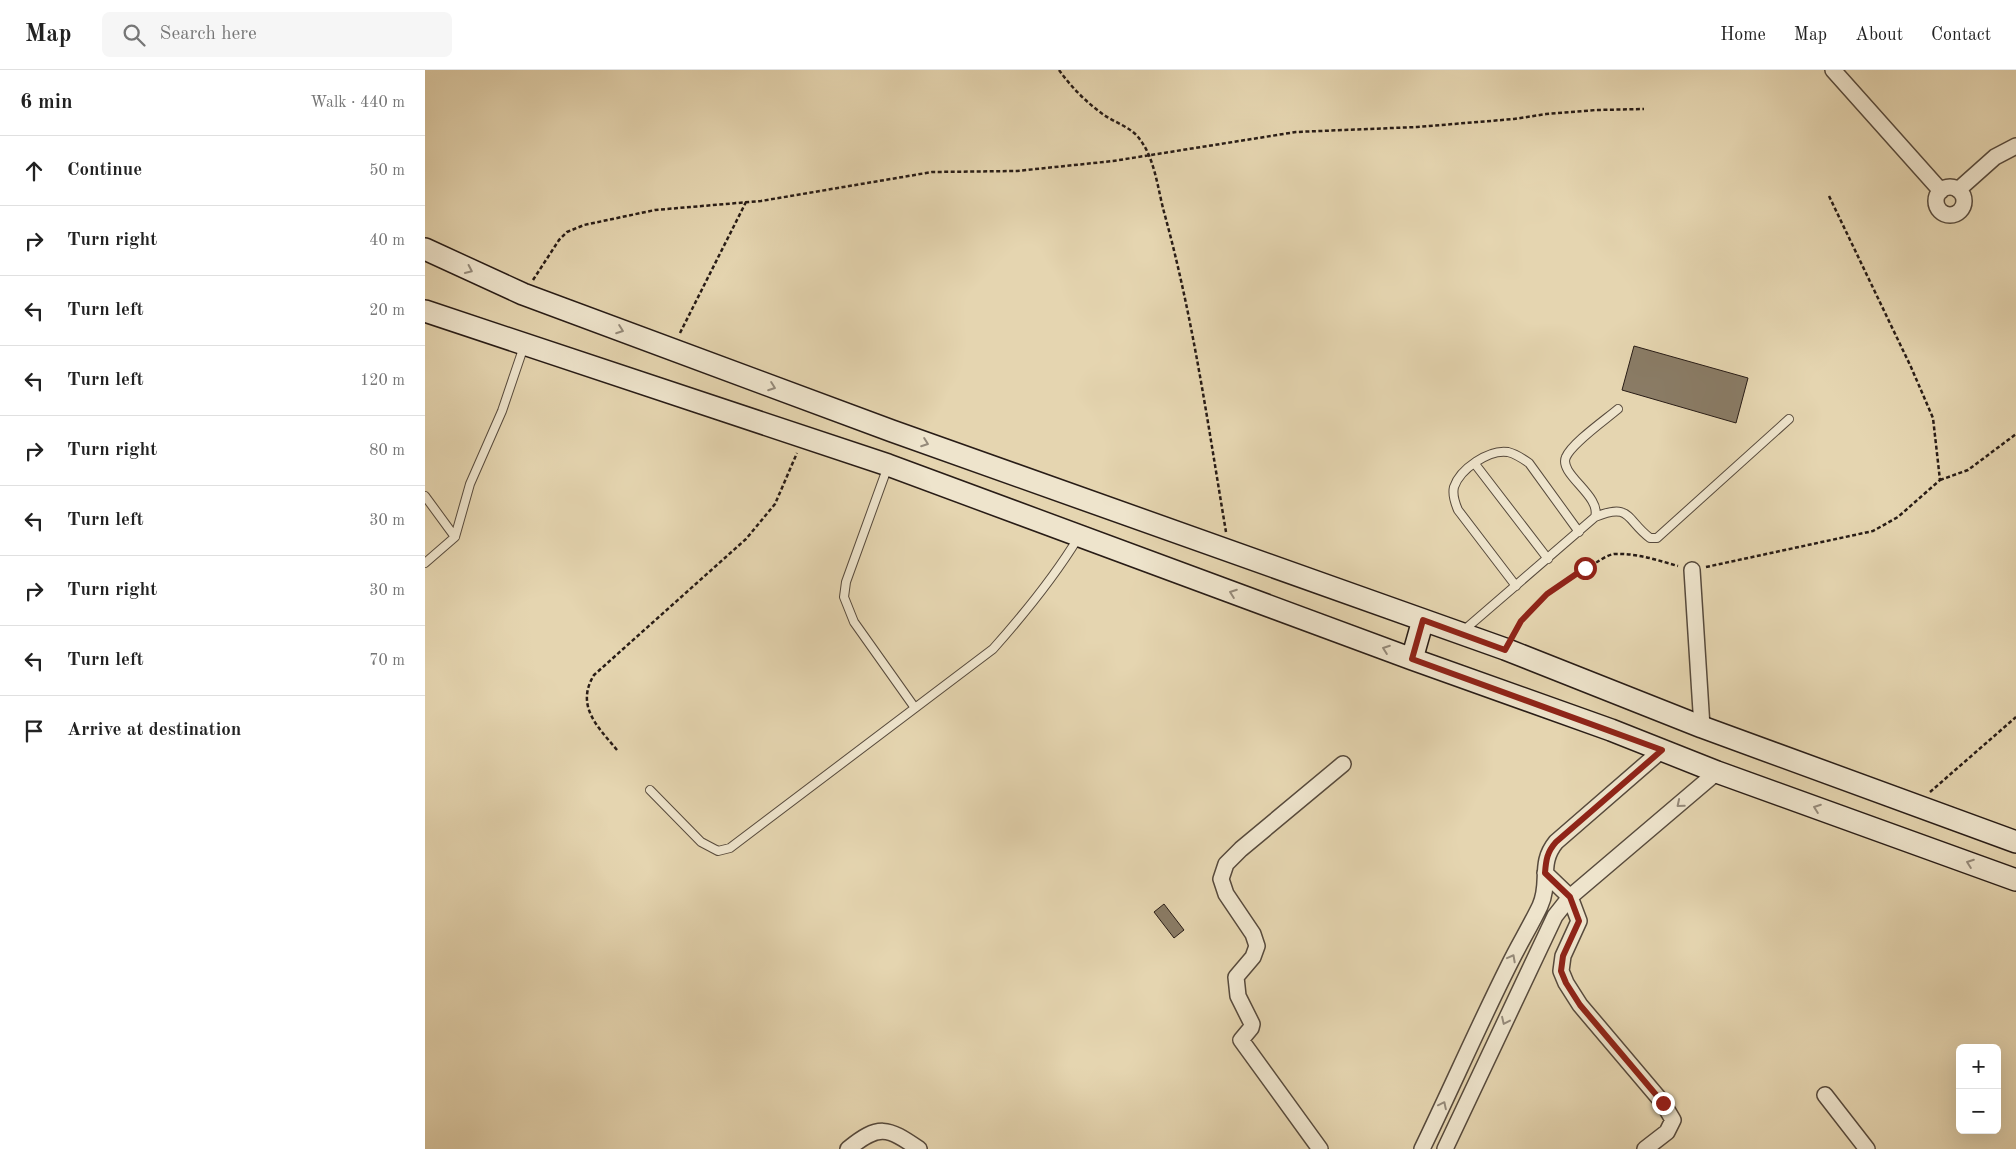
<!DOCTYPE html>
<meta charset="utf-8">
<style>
body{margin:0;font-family:"Old Standard TT",serif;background:#f6f6f6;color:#222}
.controls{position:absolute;right:15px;bottom:15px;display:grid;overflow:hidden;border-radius:8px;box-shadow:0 5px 20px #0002}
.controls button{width:45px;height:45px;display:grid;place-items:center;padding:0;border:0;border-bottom:1px solid #e0e0e0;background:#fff;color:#222;font:25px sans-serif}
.stop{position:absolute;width:15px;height:15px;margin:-11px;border:4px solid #8f2418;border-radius:50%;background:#fff}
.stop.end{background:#8f2418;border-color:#fff;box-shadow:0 1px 5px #0008}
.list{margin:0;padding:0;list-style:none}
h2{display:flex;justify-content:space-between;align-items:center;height:65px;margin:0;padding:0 20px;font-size:21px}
h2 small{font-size:16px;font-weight:400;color:#767676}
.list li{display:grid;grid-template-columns:32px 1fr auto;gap:15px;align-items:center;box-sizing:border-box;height:70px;padding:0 20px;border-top:1px solid #e0e0e0}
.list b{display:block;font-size:19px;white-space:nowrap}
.list em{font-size:16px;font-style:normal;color:#767676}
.icon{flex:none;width:28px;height:28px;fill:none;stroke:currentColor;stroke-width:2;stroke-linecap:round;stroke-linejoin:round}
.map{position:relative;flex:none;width:1591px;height:1079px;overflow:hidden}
header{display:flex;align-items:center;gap:30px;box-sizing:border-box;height:70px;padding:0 25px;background:#fff;border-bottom:1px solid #e0e0e0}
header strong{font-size:24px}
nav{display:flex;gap:28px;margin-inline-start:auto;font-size:18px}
.search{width:350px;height:45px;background:#f6f6f6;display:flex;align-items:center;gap:12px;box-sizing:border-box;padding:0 18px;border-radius:8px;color:#767676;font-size:19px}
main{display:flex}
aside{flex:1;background:#fff}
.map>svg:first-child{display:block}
.building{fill:#8a7c66;stroke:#281c16}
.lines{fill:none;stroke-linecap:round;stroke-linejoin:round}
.lane-casing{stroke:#574a3c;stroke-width:10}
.street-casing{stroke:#574a3c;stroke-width:18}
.secondary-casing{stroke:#281c16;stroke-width:24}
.path{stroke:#281c16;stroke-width:2.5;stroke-dasharray:4 2.5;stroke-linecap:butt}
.lane{stroke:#eee4cc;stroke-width:8}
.street{stroke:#eee4cc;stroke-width:15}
.secondary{stroke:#eee4cc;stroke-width:21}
.oneway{stroke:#958a7a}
.route{stroke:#8f2418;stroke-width:6}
</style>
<header>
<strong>Map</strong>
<div class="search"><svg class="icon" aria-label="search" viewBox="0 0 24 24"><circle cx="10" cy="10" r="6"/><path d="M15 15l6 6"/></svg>Search here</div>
<nav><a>Home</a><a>Map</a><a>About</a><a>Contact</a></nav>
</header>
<main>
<aside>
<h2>6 min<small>Walk · 440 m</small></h2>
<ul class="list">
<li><svg class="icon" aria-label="ahead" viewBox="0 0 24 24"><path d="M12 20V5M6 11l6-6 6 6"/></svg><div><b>Continue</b></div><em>50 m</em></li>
<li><svg class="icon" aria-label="right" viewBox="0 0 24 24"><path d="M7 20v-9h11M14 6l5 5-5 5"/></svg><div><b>Turn right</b></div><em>40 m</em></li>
<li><svg class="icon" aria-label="left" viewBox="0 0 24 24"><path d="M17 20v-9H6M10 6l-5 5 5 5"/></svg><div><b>Turn left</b></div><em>20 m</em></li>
<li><svg class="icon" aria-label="left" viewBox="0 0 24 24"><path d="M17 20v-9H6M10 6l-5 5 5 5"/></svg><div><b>Turn left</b></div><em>120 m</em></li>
<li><svg class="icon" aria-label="right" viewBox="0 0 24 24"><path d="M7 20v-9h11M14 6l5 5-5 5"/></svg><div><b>Turn right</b></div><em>80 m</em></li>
<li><svg class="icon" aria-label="left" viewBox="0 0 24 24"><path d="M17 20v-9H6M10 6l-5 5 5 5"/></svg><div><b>Turn left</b></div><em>30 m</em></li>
<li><svg class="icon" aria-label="right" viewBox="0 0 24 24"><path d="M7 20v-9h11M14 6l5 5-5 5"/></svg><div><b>Turn right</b></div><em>30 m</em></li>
<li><svg class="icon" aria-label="left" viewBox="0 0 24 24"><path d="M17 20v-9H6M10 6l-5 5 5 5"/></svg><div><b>Turn left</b></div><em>70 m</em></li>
<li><svg class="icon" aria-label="arrive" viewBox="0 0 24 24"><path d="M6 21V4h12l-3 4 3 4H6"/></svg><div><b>Arrive at destination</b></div></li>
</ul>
</aside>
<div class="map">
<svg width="1591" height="1079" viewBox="0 0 1591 1079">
<rect width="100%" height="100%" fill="#e5d5b0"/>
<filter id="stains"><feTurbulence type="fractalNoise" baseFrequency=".004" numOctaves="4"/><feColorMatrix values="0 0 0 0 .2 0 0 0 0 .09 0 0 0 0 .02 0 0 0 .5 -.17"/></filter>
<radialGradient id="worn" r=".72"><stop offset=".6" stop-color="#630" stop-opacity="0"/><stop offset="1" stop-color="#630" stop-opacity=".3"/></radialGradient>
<path class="building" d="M1209,276L1323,308L1311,353L1197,320Z
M739,834L759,860L749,868L729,842Z"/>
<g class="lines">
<g class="lane-casing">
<path id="lane" d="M1050,394L1123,489
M463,396L421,512L419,527L429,552L490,638
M0,426L30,467
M1170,447C1206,432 1201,450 1225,468H1232L1364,349
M0,493L30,467L45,414L77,341L99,276
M1091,516L1033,440C1030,433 1027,425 1029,417C1035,399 1064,379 1083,382C1091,384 1097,388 1104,393L1154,462
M1038,561L1170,447C1177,426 1133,404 1141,387C1147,373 1180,350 1193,339
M225,720L276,772L293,781L305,778L568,579C600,543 628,509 653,468"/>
</g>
<g class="street-casing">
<path id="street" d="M1408,0L1516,121
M1511 131a14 14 0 1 1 28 0a14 14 0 1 1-28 0Z
M1533,120L1570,87L1591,76
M1267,500L1277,657
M1120,803L1145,827L1154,851L1138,886L1136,901L1141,913L1155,935L1238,1033L1248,1050L1242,1062L1220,1079
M1400,1025L1442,1079
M423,1079C454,1054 462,1057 494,1079
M895,1079L816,970L826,958L827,954L813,926L811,907L828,887L832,876L828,864L801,824L796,809L801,794L816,779L918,694
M997,1079C1026,1019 1053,957 1083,897C1093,876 1105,857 1115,836C1126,812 1113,794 1131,772L1237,680
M1020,1079L1130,846L1145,827L1292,702"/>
</g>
<g class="secondary-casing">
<path id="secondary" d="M0,179L98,224L467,361L1080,579L1277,657L1591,772
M0,241L463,395L987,589L1186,660L1292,702L1591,810
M987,589L998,550"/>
</g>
<path class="path" d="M634,0C646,17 662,33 679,45C691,53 708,58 716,71C730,90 733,120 739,142C768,247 783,355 801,462
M108,210L134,170L142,162L159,155L230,140L336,131L507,102L592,101L688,91L871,62L992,57L1089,49L1121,44L1171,40L1219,39
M255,263L321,132
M1515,410L1543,400L1591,364
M1281,497L1448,461L1473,447L1515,410L1508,348L1486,297L1404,126
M1089,564C1107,532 1139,508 1172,492C1177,489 1183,485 1189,484C1212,483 1232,490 1253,496
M192,680C173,657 150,636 169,605L321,469L350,434L372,383
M1505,722L1591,647"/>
<use href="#lane" class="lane"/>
<use href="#street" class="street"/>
<use href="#secondary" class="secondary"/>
</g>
<defs><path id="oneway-chevron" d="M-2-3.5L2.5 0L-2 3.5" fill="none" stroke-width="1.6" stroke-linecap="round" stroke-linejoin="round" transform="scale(1.25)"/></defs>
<g class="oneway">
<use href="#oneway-chevron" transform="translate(44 200) rotate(25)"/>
<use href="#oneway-chevron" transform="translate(195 260) rotate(20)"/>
<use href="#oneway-chevron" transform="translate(347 317) rotate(20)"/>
<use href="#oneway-chevron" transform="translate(500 373) rotate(20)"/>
<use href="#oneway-chevron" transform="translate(808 523) rotate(-160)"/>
<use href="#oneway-chevron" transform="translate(961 579) rotate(-160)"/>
<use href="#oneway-chevron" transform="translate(1255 734) rotate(140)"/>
<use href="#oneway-chevron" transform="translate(1392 738) rotate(-160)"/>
<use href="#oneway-chevron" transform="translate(1545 793) rotate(-160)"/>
<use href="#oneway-chevron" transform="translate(1087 888) rotate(-62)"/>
<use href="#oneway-chevron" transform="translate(1080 951) rotate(115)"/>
<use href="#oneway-chevron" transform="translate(1018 1035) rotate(-64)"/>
</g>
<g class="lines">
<path class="route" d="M1160,498L1122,524L1096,551L1080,580L998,550L987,589L1237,680L1131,772C1122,782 1121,790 1120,803L1145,827L1154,851L1138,886L1136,901L1141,913L1155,935L1238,1033"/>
</g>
<rect width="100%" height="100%" filter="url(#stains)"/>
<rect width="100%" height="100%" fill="url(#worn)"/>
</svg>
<div class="controls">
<button>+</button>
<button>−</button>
</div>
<div class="stop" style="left:1160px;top:498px"></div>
<div class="stop end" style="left:1238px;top:1033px"></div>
</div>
</main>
